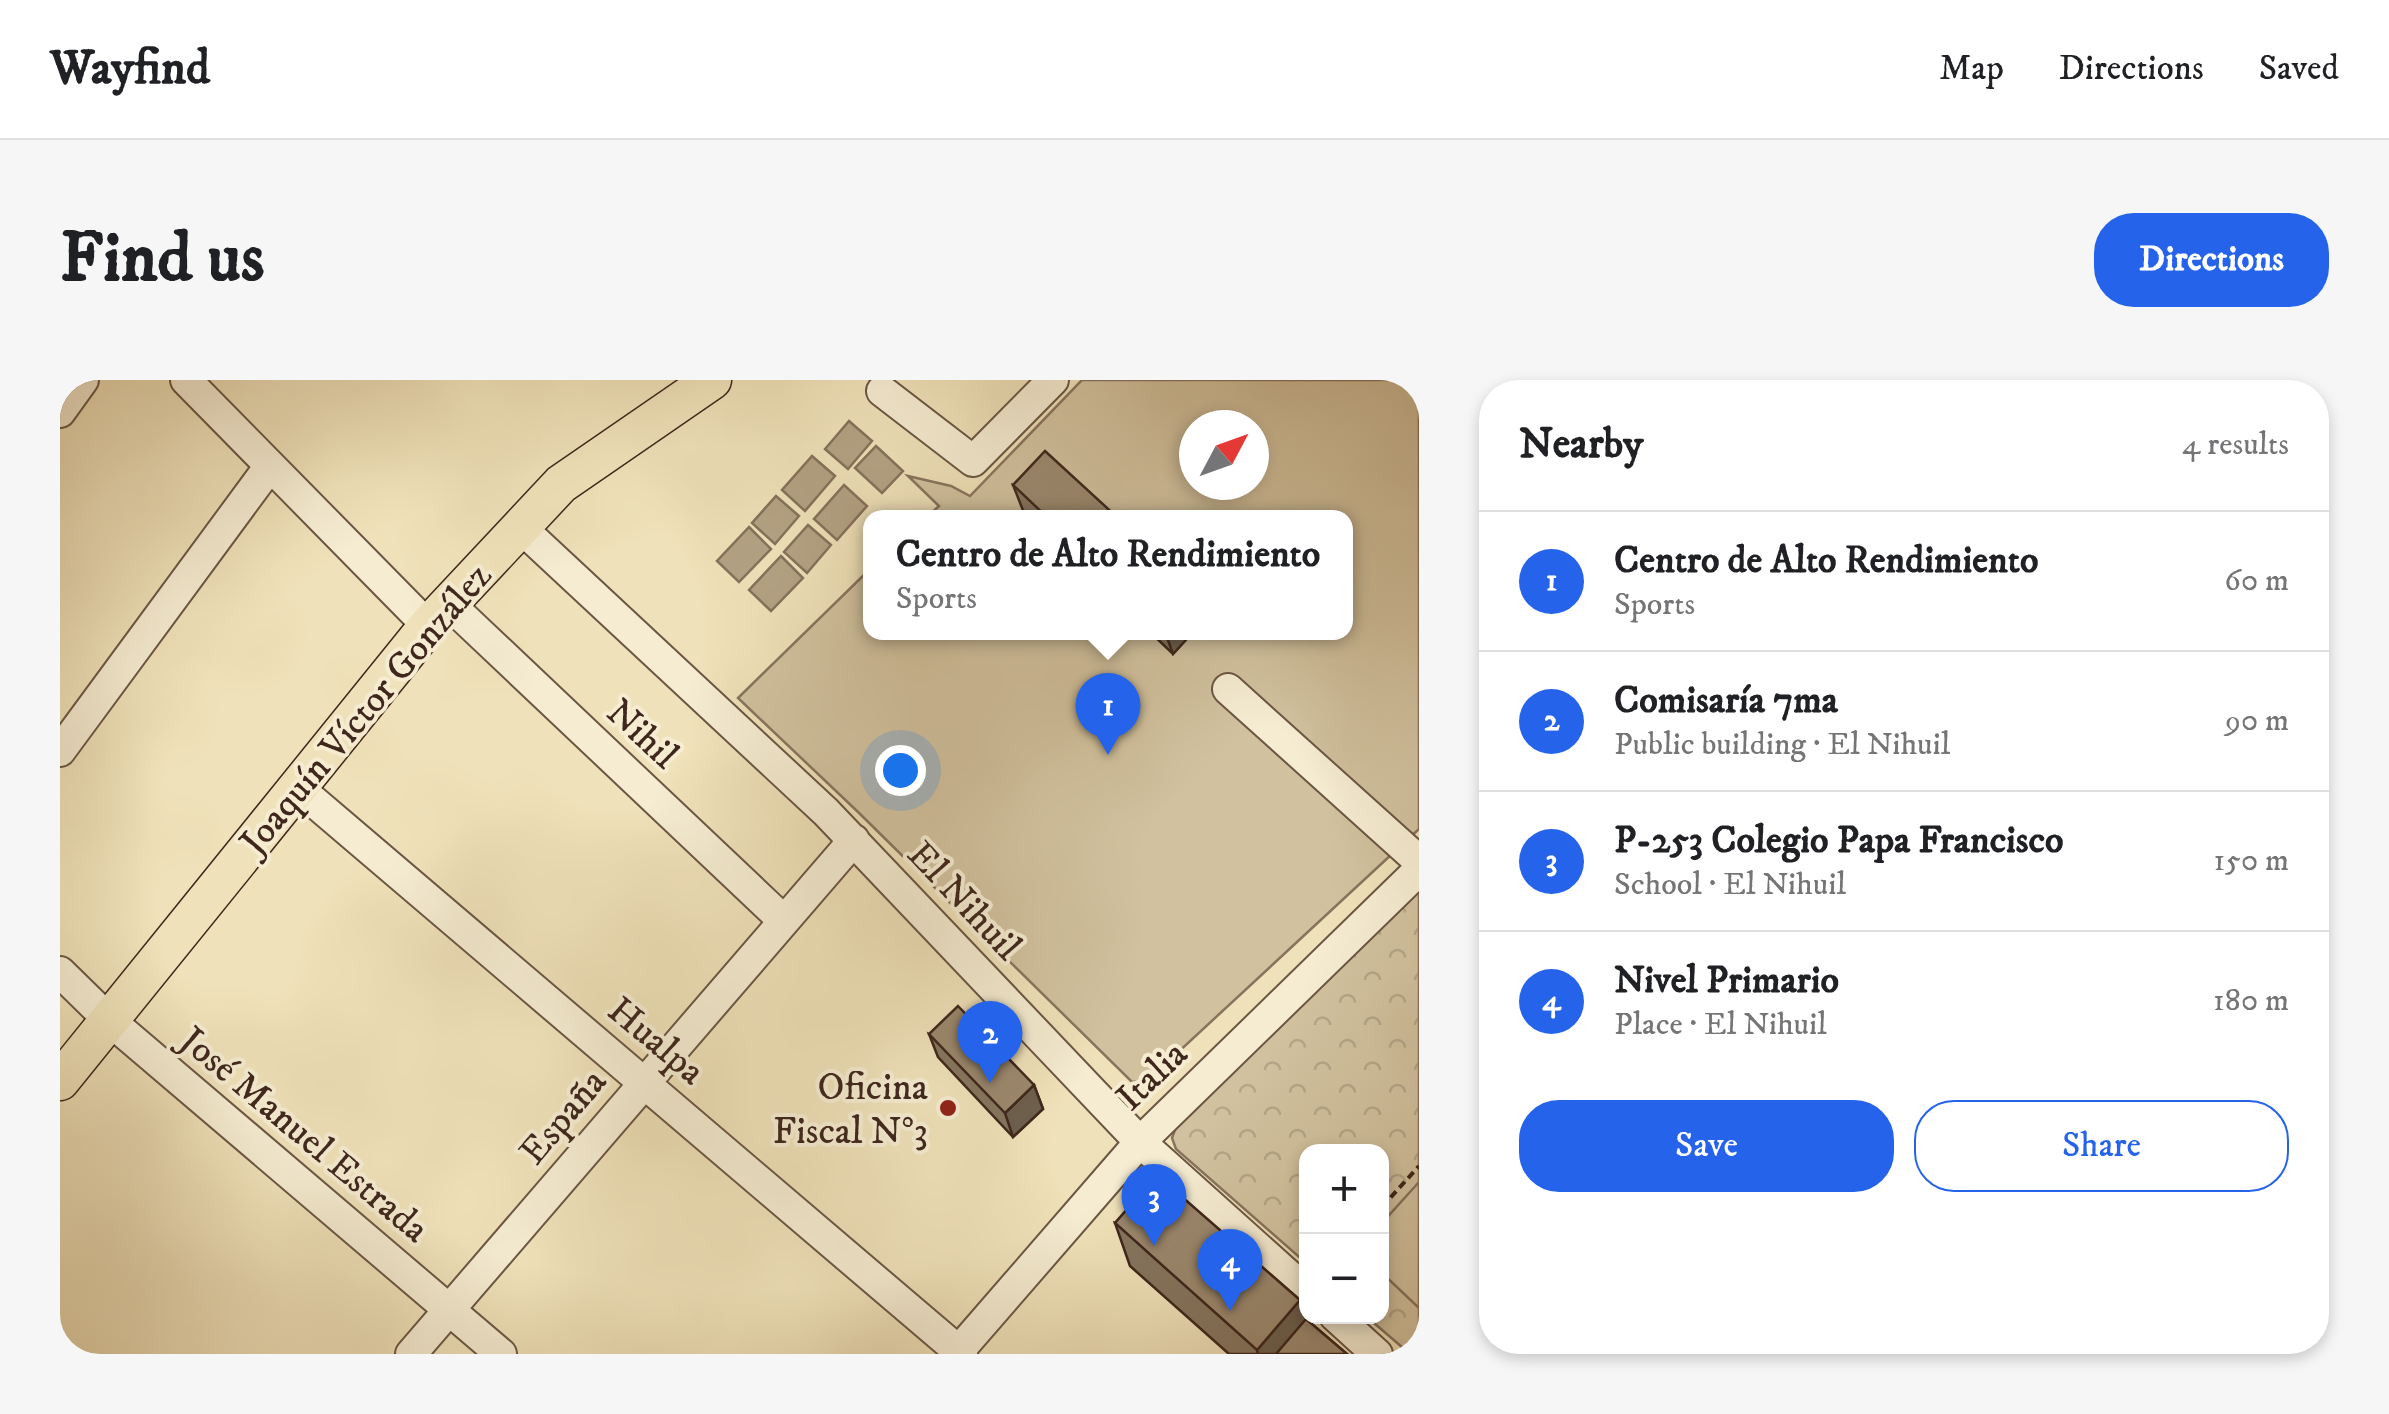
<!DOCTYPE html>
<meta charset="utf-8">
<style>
body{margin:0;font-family:"IM FELL DW Pica",serif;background:#f6f6f6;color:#202124}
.controls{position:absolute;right:30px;bottom:30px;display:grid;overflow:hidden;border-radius:20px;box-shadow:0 5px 15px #0003}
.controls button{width:90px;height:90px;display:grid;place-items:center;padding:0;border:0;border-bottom:2px solid #e0e0e0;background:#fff;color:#202124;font:50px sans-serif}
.compass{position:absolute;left:1119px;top:30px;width:90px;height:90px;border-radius:50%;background:#fff;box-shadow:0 5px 15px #0003;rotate:49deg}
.you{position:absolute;left:840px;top:390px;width:35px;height:35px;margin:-25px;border:8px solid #fff;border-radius:50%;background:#1a73e8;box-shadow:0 0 0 15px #1a73e833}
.badge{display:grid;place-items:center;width:65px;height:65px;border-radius:50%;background:#2563eb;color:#fff;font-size:32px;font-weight:700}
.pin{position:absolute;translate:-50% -82px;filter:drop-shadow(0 2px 5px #0008)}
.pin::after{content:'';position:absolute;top:52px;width:35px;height:30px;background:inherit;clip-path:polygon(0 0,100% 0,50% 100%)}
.popup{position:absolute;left:803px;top:130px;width:490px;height:130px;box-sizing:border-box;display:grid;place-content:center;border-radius:20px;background:#fff;filter:drop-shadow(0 2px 8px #0005);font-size:32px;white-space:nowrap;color:#757577}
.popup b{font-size:38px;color:#202124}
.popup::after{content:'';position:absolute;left:50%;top:100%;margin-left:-20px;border:20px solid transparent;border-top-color:#fff}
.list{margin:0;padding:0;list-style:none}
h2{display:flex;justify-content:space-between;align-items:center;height:130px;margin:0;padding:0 40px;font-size:42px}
h2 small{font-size:32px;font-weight:400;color:#757577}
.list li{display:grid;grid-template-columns:65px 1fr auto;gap:30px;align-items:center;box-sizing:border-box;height:140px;padding:0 40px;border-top:2px solid #e0e0e0}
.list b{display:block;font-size:38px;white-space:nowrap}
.list p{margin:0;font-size:32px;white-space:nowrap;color:#757577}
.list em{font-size:32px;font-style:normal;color:#757577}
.actions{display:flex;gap:20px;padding:30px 40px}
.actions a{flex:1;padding:22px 0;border:2px solid #2563eb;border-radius:40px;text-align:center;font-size:35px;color:#2563eb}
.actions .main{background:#2563eb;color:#fff}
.map{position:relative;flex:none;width:1359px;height:974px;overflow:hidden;border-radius:40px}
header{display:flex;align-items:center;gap:60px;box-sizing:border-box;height:140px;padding:0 50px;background:#fff;border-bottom:2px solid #e0e0e0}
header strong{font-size:48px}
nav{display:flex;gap:55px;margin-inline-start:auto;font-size:35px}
.intro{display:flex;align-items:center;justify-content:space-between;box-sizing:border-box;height:240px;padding:0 60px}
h1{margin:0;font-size:70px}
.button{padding:25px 45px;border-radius:40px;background:#2563eb;color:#fff;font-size:35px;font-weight:700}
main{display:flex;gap:60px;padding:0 60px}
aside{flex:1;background:#fff;border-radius:40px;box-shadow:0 5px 15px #0003}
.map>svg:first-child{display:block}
.park{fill:url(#park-crowns);stroke:#88745e;stroke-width:2.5}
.pitch{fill:#d1c19e;stroke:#88745e;stroke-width:2.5;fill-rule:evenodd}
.water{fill:#b3a284;stroke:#85715b;stroke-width:2.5}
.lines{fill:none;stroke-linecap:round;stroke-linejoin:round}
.minor-casing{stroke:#6b5644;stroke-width:34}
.major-casing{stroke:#3f271d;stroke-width:41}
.path{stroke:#3f271d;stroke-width:4;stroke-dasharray:8 5;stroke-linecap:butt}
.minor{stroke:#f5ecd2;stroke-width:30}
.major{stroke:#efe1b9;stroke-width:38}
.wall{fill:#85755f;stroke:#3f271d;stroke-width:2.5}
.shaded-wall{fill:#6c5f4d;stroke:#3f271d;stroke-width:2.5}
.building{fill:#9b886e;stroke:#3f271d;stroke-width:2.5}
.poi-dot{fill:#8f2418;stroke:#f5ecd2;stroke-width:4}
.labels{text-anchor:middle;stroke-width:8;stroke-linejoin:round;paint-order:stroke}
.street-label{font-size:38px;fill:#3f271d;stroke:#f5ecd2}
.poi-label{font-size:38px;fill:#3f271d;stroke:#f5ecd2;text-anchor:end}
</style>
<header>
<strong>Wayfind</strong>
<nav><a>Map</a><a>Directions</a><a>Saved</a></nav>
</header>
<div class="intro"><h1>Find us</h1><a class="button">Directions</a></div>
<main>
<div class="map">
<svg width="1359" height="974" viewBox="0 0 1359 974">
<defs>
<pattern id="park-crowns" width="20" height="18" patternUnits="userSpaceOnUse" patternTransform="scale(2.5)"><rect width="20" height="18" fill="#d1c19e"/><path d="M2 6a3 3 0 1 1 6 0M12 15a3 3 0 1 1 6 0" fill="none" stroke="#b4a688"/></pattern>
</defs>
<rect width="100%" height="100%" fill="#efe1b9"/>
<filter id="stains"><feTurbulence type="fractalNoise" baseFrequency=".002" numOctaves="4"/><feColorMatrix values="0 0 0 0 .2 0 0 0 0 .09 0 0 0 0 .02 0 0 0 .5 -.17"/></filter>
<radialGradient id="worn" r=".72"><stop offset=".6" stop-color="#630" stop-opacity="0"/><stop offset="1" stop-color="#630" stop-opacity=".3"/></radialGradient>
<path class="park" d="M1359,510V974H1350L1307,937L1322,936V772H1246V883L1116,769L1112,758L1116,747Z"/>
<path class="pitch" d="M1022,0H1359V449L1087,701L1072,702L797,431L678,318L810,189V252H1286V138L867,137L879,126L848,96L891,106L910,116ZM1134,45H1194V105H1134Z
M1359,802V928L1322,893V843Z"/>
<path class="water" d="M789,41L812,61L788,89L765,69Z
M816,66L843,91L822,113L795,88Z
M752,76L775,96L745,131L722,110Z
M784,105L807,126L777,160L754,139Z
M716,116L739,136L715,164L692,143Z
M748,145L771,165L747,193L724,172Z
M689,147L711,169L679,202L657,181Z
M721,176L743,198L711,231L689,210Z"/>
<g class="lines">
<g class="minor-casing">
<path id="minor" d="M126,0L368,246
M822,11L913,81L993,0
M0,32L23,0
M459,146L766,432L1080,762L1246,911
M388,223L723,540
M1168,309L1359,481
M0,371L210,86
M238,408L902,974
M0,592L48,639L441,974
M1275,936L1317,974
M351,974L794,460
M896,974L1080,762L1359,490"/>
</g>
<g class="major-casing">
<path id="major" d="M0,701L368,246L501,104L652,0"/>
</g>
<path class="path" d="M1322,827L1359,786"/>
<use href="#minor" class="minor"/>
<use href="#major" class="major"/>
</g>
<path class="wall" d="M953,105L1058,138H966Z
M1090,252H1133L1113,274Z
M869,654L974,705L983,729L953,757L878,677Z
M1055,843L1240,920L1246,939L1287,974H1169L1070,886Z"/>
<path class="shaded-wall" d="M1105,252H1133L1113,274Z
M974,705L983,729L953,757L945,733Z
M1240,920L1255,962L1245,974H1198L1197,970Z"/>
<path class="building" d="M985,71L1058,138H988L953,105Z
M898,626L974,705L945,733L869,654Z
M1097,795L1240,920L1197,970L1055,843Z
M1246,939L1287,974H1216Z"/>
<circle class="poi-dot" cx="888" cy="728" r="10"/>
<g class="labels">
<g class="street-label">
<text transform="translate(305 328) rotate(-50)" y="13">Joaquín Víctor González</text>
<text transform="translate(583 353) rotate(43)" y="13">Nihil</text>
<text transform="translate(905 520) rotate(47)" y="13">El Nihuil</text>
<text transform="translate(597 660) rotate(40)" y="13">Hualpa</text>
<text transform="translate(1091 695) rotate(-44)" y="13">Italia</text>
<text transform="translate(502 736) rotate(-50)" y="13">España</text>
<text transform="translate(245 754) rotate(40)" y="13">José Manuel Estrada</text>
</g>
<g class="poi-label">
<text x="868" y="719">Oficina<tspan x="868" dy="44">Fiscal N°3</tspan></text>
</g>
</g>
<rect width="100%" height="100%" filter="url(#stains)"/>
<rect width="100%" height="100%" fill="url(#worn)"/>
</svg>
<div class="controls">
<button>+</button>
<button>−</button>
</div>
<svg class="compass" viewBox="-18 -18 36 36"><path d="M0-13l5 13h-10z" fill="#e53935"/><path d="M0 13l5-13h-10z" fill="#757577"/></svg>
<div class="you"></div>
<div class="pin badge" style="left:1048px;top:375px">1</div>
<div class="popup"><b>Centro de Alto Rendimiento</b>Sports</div>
<div class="pin badge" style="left:930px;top:703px">2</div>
<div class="pin badge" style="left:1094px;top:866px">3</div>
<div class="pin badge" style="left:1170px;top:931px">4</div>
</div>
<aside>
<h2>Nearby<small>4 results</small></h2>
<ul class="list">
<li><span class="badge">1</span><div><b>Centro de Alto Rendimiento</b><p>Sports</p></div><em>60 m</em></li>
<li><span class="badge">2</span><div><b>Comisaría 7ma</b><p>Public building · El Nihuil</p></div><em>90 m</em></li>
<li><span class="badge">3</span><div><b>P-253 Colegio Papa Francisco</b><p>School · El Nihuil</p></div><em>150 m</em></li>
<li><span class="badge">4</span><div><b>Nivel Primario</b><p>Place · El Nihuil</p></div><em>180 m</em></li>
</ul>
<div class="actions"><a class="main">Save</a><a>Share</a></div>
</aside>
</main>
